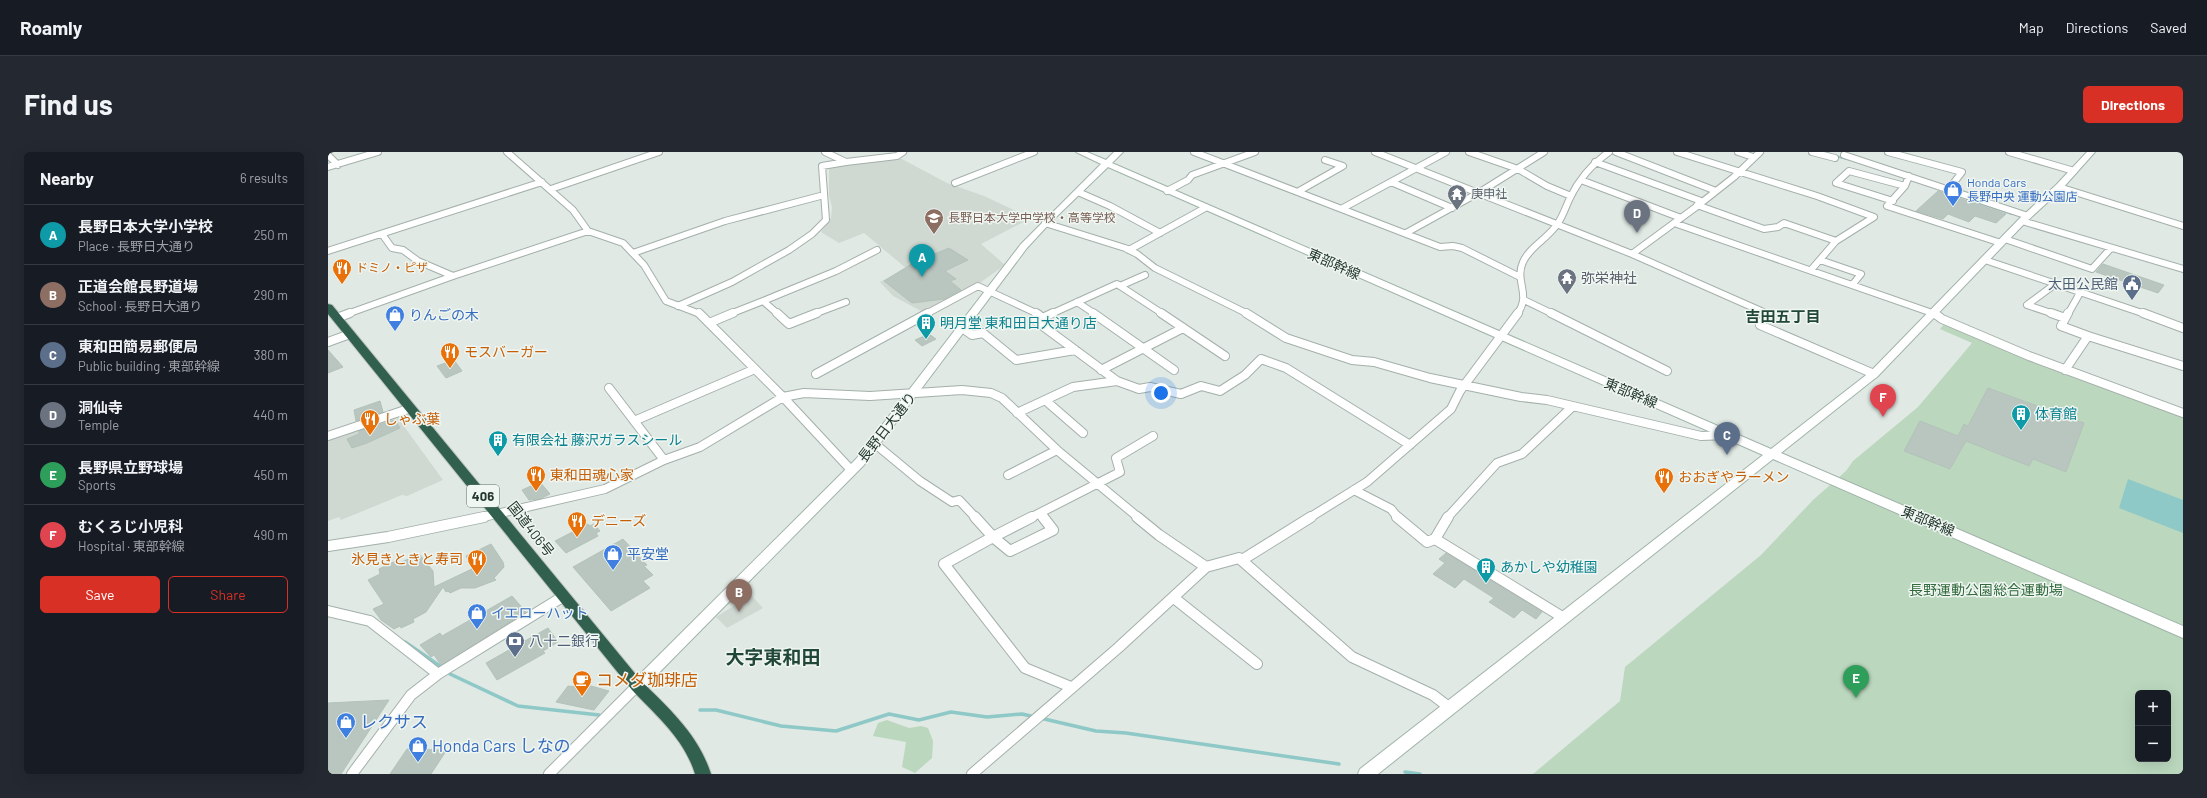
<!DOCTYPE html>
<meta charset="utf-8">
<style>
body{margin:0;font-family:Barlow,"Noto Sans JP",sans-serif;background:#242831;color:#f1f3f6}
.controls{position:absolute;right:12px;bottom:12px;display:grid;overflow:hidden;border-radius:6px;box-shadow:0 4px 16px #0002}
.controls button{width:36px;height:36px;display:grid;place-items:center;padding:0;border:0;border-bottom:1px solid #363941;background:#171b24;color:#f1f3f6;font:20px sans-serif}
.you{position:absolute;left:833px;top:241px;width:14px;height:14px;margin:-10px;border:3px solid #fff;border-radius:50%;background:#1a73e8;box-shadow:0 0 0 6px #1a73e833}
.badge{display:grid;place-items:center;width:26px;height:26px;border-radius:50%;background:#d93025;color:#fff;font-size:13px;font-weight:700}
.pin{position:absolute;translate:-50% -33px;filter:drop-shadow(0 1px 2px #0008)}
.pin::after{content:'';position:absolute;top:21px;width:14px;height:12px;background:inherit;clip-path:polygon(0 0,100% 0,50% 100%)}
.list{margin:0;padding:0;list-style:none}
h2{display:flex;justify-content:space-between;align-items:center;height:52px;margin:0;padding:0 16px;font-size:17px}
h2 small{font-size:13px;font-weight:400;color:#9ea1a6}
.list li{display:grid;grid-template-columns:26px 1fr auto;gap:12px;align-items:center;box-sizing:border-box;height:60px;padding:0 16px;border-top:1px solid #363941}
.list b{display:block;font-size:15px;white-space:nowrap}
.list p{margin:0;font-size:13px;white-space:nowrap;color:#9ea1a6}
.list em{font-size:13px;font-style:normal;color:#9ea1a6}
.actions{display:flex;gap:8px;padding:12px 16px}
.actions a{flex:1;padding:9px 0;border:1px solid #d93025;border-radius:6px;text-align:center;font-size:14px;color:#d93025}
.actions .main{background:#d93025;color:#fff}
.map{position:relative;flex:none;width:1855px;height:622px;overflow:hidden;border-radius:6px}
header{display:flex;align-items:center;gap:24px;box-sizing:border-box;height:56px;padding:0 20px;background:#171b24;border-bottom:1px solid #363941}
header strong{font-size:19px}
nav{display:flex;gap:22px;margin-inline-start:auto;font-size:14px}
.intro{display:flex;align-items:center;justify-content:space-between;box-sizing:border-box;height:96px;padding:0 24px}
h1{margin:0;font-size:28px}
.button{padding:10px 18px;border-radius:6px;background:#d93025;color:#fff;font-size:14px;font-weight:700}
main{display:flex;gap:24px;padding:0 24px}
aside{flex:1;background:#171b24;border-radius:6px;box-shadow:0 4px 16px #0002}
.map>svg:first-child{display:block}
.built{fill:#cfd9d2}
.green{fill:#bbd8be;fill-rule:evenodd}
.water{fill:#8ec8c7}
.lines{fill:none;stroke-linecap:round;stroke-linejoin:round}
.stream-far1{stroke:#8ec8c7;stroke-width:2}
.stream{stroke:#8ec8c7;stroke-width:3.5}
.building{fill:#b9c6bf;stroke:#b3c2b9}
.street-far2-casing{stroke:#a4b0aa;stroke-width:8}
.street-far1-casing{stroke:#a4b0aa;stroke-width:10}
.street-casing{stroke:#a4b0aa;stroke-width:12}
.secondary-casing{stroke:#a1b4a9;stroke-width:2}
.highway-casing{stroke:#bdc3c0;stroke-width:2}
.street-far2{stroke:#fff;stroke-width:6}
.street-far1{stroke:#fff;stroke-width:8}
.street{stroke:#fff;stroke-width:10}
.secondary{fill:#fff;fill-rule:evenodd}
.highway{fill:#32604f;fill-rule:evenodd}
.labels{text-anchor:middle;stroke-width:3;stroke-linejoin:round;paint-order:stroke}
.far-shop-label{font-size:12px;fill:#366cbe;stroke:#f0f6f2;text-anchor:start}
.far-worship-label{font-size:12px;fill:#5b616d;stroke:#f0f6f2;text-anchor:start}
.far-education-label{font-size:12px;fill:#785e54;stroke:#f0f6f2;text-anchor:start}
.far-food-label{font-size:12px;fill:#c56008;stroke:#f0f6f2;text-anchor:start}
.shield{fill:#f0f6f2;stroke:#607169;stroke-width:1}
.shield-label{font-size:13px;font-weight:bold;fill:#23382e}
.street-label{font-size:14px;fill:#23382e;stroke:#f0f6f2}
.worship-label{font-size:14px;fill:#5b616d;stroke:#f0f6f2;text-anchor:start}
.service-label{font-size:14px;fill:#4e5e75;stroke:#f0f6f2;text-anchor:end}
.shop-label{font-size:14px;fill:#366cbe;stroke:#f0f6f2;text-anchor:start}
.culture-label{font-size:14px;fill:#0d838f;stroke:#f0f6f2;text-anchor:start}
.food-label{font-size:14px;fill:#c56008;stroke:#f0f6f2;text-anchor:start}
.park-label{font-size:14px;fill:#326a3e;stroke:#f0f6f2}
.neighbourhood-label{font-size:15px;font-weight:bold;fill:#214737;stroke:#f0f6f2}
.near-food-label{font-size:17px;fill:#c56008;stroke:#f0f6f2;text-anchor:start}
.near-shop-label{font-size:17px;fill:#366cbe;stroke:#f0f6f2;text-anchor:start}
.near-quarter-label{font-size:19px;font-weight:bold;fill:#214737;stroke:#f0f6f2}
</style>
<header>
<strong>Roamly</strong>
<nav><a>Map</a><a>Directions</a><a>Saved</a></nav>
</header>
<div class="intro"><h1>Find us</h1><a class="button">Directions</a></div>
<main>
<aside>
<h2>Nearby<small>6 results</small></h2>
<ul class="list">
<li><span class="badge" style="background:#0f9aa8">A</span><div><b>長野日本大学小学校</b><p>Place · 長野日大通り</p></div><em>250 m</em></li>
<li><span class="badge" style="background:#8d6e63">B</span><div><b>正道会館長野道場</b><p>School · 長野日大通り</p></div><em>290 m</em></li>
<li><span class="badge" style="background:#5c6f8a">C</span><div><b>東和田簡易郵便局</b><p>Public building · 東部幹線</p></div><em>380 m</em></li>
<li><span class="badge" style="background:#6b7280">D</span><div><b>洞仙寺</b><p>Temple</p></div><em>440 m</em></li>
<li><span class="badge" style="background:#2e9e5b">E</span><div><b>長野県立野球場</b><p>Sports</p></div><em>450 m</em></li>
<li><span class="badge" style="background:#e0444e">F</span><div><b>むくろじ小児科</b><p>Hospital · 東部幹線</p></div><em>490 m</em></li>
</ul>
<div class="actions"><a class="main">Save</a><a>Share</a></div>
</aside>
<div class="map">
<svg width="1855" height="622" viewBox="0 0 1855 622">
<rect width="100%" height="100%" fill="#e0e9e4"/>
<path class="built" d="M572,6L619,31L656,44L703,66L653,92L677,113L632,145L595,160L565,144L552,130L578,116L536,81L511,91L493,80L503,66L504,55L501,43V15Z
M70,266L115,328L79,344L74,343L13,368L11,365L0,369V288Z
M423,443L435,456L399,476L388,465Z"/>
<path class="green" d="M1618,170L1855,263V622H1205L1292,549L1297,515L1433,403L1485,348L1518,319L1525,309L1590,255L1644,191L1612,177ZM1810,541H1840V607H1810Z
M559,568L581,576L593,574L600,576L605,589L604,606L587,621L574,615L578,590L545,584L550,571Z"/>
<path class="water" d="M1800,327L1855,348V381L1791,356Z"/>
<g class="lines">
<path class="stream-far1" d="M1507,4L1527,9
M1639,47L1684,62"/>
<path class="stream" d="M77,490L115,516
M122,522L190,554L271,563
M372,558H388L453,574L508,579L561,562L591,568L623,560L659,565L694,562L707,565
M712,566L768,579L798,581L1011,612
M1077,620L1092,622"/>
</g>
<path class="building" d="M1610,39L1678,62L1668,71L1647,64L1641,70L1620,62L1615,67L1588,59Z
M621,96L640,108L617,119L628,127L622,129L633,138L616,147L584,151L556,129L587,110Z
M1775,112L1836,133L1830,141L1768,120Z
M601,182L608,187L594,194L587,188Z
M0,198L15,215L0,221Z
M126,208L134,219L118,226L109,214Z
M1660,236L1756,271L1738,320L1705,307L1701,314L1638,289L1622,317L1576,299L1592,269L1630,284L1636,272L1640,274Z
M52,249L55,260L28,269L26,258Z
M67,268L72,276L39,291L24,296L19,287L31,282V279Z
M212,330L222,342L212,347L201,348L194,338Z
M260,372L262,374L266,372L272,379L268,381L270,384L238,401L227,389Z
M295,387L319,413L316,414L325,423L315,429L322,436L283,459L245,415Z
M163,392L175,410L176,415L166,426L168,428L147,436H133L122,441L120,439L118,440L115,435L98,460L85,467L86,470L73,476L72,474L66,477L53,468L45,457L56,452L40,428L52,422L51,417L70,408L72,411L91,402L105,419L106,435L146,416L138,404Z
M1118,401L1214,460L1208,467L1194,458L1186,466L1161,450L1166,446L1136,427L1127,436L1105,422L1117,411L1111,407Z
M184,444L198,460L113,513L106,503L103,505L92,493L112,481L114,484Z
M220,476L230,490L215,499L217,501L169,528L158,511Z
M240,534L255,536L263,534L281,539L266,558L228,550Z
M61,548L13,622H0V551Z
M79,597L112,598L111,599H118L103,622H62Z"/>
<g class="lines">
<g class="street-far2-casing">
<path id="street-far2" d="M179,0L245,58L260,79L295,91L316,113L338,149L372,162
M866,0L1112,95L1125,94L1134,96L1192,125
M1047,0L1304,102L1433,159L1436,162
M1141,0L1190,17L1219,34L1243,44
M1288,0L1388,39
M1349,0L1489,44L1546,65L1508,89
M1410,0L1425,5
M1484,0L1507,6
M1560,0L1634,20L1621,37
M1681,0L1746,19
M0,3L10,13
M1516,3L1700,64
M518,10L569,4L575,0
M1267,10L1373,49
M0,15L50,0
M1581,24L1577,34L1559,54L1673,91
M1253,28L1353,66
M1063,30L1124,56
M627,31L706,0
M1731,35L1855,74
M223,37L331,0
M839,39L860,28L864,23L927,0
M971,39L1015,14L997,8
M750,40L782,54L832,81
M1565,49L1508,31L1521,19L1577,34
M1369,53L1436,77L1450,75L1456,71L1508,89L1483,118
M1015,56L1118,0
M1694,69L1855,117
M717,71L797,96L809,102L827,116L920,162
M1349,72L1607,162
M1078,81L1152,40L1216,0
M54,82L64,96L75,98L90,109L125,124
M1677,87L1764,117L1783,96
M801,98L877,56
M0,99L214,30
M305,101L397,69L496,43
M1304,102L1368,55L1406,25L1432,0
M1492,108L1533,122L1525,132
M1657,108L1817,162
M1726,133L1699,153L1726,162
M792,134L817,123
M1196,148L1225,162
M749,150L767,162
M350,154L404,130L461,98L484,82L498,68L494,14L518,10L497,0
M19,162L125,124L260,79
M402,162L435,149
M450,162L435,149L508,119L549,98
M486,162L518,150
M598,162L650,134L710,162
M723,162L789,132L835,162
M1189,162C1204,143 1186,129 1195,110C1202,94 1221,86 1230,71C1235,64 1238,54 1242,46C1251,27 1264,12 1281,0
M1740,162L1753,139"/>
</g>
<g class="street-far1-casing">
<path id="street-far1" d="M371,161L455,245L524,319
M449,161L461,172L489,161
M765,161L846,218
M833,161L897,204
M918,161L958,186L1024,208L1046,210L1102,226L1193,245L1219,248L1373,284L1400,283
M1223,161L1339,219
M1435,161L1438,164L1432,173L1546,222
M1606,161L1614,167L1701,204L1855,261
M1723,161L1737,166
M1740,161L1733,174L1760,184
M1815,161L1855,176
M9,166L22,161
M708,169L725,161
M381,171L405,161
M634,176L644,183L655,181L688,208L747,198
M0,190L22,182
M773,218L855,176
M1737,218L1760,184L1855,214
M488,222L600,161
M789,229L811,237L822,235L853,242L873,234L892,239L917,223L933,207L958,216L1082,293
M281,236L336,308
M717,248L755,281
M689,261L745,235L789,229L708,169L711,163L708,161
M306,269L427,217
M0,284L83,256
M546,291L592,329L624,350L631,348L648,366
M680,323L729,298
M1026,338L1063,357L1070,366
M712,362L715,366
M151,366L277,337L336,308L372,295L455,245L476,241L542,244L634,238L663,241L674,246L729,298L811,366
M702,366L792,320L788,306L825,284
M981,366L1039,330L1123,257L1132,239L1190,161
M1119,366L1169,311L1194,302L1244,255"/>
</g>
<g class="street-casing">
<path id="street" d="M647,365L665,385L616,412L697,516L743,535
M704,365L665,385L682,399L725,378L715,365
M809,365L831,383L878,415
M1069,365L1099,390L1107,387
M1120,365L1107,387L1236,466
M0,394L60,385L156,365
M914,408L983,365
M846,446L929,512
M0,459L42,469L110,522
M24,622L83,543L110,522L236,444
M221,622L309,534
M644,622L790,496L878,415L911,406L1024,505L1105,543L1122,556"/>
</g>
<g class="secondary-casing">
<path id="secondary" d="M748,0H759L778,8L786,0H795L784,11L1443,297L1542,220L1691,67L1728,33L1759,0H1767L1734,37L1697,71L1550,224L1453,301L1855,474V486L1445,307L1050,622H1030L1032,617L1435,303L780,15L723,70L699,96L536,313L314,538L309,540L304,538L302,534L304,530L528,307L693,92L773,12Z"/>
</g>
<g class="highway-casing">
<path id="highway" d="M0,152L4,153L314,530C342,557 371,584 383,622H367C357,588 328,563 304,538L0,162Z"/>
</g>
<use href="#street-far2" class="street-far2"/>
<use href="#street-far1" class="street-far1"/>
<use href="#street" class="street"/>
<use href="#secondary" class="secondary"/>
<use href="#highway" class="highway"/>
</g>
<defs>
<g id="shop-pin" transform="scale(1)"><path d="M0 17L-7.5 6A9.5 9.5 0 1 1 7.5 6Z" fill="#3f7fe0" stroke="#f0f6f2"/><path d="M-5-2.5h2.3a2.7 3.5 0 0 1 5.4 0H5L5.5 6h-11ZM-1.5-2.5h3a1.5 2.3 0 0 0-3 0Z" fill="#fff"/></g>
<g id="temple-pin" transform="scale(1)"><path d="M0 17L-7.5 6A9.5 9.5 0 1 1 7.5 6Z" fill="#6b7280" stroke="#f0f6f2"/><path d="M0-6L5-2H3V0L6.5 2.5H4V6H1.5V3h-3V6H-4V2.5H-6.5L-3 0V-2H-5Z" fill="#fff"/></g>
<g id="school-pin" transform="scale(1)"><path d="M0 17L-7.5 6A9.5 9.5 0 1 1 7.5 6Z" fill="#8d6e63" stroke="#f0f6f2"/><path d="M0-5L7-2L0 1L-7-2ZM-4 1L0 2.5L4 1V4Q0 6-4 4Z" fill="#fff"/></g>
<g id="restaurant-pin" transform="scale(1)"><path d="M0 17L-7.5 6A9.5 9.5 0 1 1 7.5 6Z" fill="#e8710a" stroke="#f0f6f2"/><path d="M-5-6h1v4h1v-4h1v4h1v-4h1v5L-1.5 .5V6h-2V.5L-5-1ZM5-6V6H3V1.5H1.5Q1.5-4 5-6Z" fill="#fff"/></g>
<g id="civic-pin" transform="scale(1)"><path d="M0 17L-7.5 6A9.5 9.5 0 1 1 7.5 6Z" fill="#5c6f8a" stroke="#f0f6f2"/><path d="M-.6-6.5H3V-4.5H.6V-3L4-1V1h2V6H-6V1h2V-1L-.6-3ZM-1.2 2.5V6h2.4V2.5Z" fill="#fff"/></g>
<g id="building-pin" transform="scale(1)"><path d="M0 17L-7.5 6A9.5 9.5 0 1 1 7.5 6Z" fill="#0f9aa8" stroke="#f0f6f2"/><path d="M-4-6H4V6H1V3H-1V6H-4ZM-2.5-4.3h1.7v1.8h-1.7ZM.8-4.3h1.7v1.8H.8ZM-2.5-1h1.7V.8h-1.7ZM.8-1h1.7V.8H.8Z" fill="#fff"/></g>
<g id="bank-pin" transform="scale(1)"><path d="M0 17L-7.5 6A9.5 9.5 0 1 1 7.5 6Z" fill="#5c6f8a" stroke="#f0f6f2"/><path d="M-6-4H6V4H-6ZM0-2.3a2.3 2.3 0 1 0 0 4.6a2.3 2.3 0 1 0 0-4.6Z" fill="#fff"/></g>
<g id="cafe-pin" transform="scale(1)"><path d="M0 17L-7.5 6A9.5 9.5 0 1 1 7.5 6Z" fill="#e8710a" stroke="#f0f6f2"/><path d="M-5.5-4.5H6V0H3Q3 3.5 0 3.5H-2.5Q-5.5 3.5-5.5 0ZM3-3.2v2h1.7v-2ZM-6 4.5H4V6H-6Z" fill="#fff"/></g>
</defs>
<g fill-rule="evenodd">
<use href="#shop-pin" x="1625" y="38"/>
<use href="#temple-pin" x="1129" y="42"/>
<use href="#school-pin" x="606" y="66"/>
<use href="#restaurant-pin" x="14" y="116"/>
<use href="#temple-pin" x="1239" y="126"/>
<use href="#civic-pin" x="1804" y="132"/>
<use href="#shop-pin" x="67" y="163"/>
<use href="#building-pin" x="598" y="171"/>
<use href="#restaurant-pin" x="122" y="200"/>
<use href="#building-pin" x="1693" y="262"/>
<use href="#restaurant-pin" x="42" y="267"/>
<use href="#building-pin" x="170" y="288"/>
<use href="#restaurant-pin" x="208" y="323"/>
<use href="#restaurant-pin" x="1336" y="325"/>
<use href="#restaurant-pin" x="249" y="369"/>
<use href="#shop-pin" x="285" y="402"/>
<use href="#restaurant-pin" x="149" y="407"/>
<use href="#building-pin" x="1158" y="415"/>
<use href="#shop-pin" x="149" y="461"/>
<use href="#bank-pin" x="187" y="489"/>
<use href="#cafe-pin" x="254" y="528"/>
<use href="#shop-pin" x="18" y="570"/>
<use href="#shop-pin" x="90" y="594"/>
</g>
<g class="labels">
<g class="far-shop-label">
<text x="1639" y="35">Honda Cars<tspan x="1639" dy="14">長野中央 運動公園店</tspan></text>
</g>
<g class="far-worship-label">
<text x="1143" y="46">庚申社</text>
</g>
<g class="far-education-label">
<text x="620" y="70">長野日本大学中学校・高等学校</text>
</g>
<g class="far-food-label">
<text x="28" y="120">ドミノ・ピザ</text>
</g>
<rect class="shield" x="139" y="333" width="32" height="22" rx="3"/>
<g class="shield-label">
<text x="155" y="349">406</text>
</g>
<g class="street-label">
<text transform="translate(1006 112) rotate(24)" y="5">東部幹線</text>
<text transform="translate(1303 241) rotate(23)" y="5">東部幹線</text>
<text transform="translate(559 275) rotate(-52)" y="5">長野日大通り</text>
<text transform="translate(1600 369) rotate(23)" y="5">東部幹線</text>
<text transform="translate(203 377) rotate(52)" y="5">国道406号</text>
</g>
<g class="worship-label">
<text x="1253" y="131">弥栄神社</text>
</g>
<g class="service-label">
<text x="1790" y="137">太田公民館</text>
<text x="201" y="494" text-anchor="start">八十二銀行</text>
</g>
<g class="shop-label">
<text x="81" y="168">りんごの木</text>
<text x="299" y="407">平安堂</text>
<text x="163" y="466">イエローハット</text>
</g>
<g class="culture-label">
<text x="612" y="176">明月堂 東和田日大通り店</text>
<text x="1707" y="267">体育館</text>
<text x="184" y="293">有限会社 藤沢ガラスシール</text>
<text x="1172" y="420">あかしや幼稚園</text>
</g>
<g class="food-label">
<text x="136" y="205">モスバーガー</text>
<text x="56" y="272">しゃぶ葉</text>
<text x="222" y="328">東和田魂心家</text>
<text x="1350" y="330">おおぎやラーメン</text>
<text x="263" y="374">デニーズ</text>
<text x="135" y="412" text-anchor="end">氷見きときと寿司</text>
</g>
<g class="park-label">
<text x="1658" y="443">長野運動公園総合運動場</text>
</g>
<g class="neighbourhood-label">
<text x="1455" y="170">吉田五丁目</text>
</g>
<g class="near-food-label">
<text x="268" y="534">コメダ珈琲店</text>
</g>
<g class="near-shop-label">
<text x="32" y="576">レクサス</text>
<text x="104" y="600">Honda Cars しなの</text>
</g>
<g class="near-quarter-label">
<text x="445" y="512">大字東和田</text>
</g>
</g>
</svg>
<div class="controls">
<button>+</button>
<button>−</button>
</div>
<div class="you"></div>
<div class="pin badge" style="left:594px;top:125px;background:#0f9aa8">A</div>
<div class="pin badge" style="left:411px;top:460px;background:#8d6e63">B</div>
<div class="pin badge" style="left:1399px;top:303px;background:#5c6f8a">C</div>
<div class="pin badge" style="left:1309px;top:81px;background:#6b7280">D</div>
<div class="pin badge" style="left:1528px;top:546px;background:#2e9e5b">E</div>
<div class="pin badge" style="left:1555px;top:265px;background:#e0444e">F</div>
</div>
</main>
